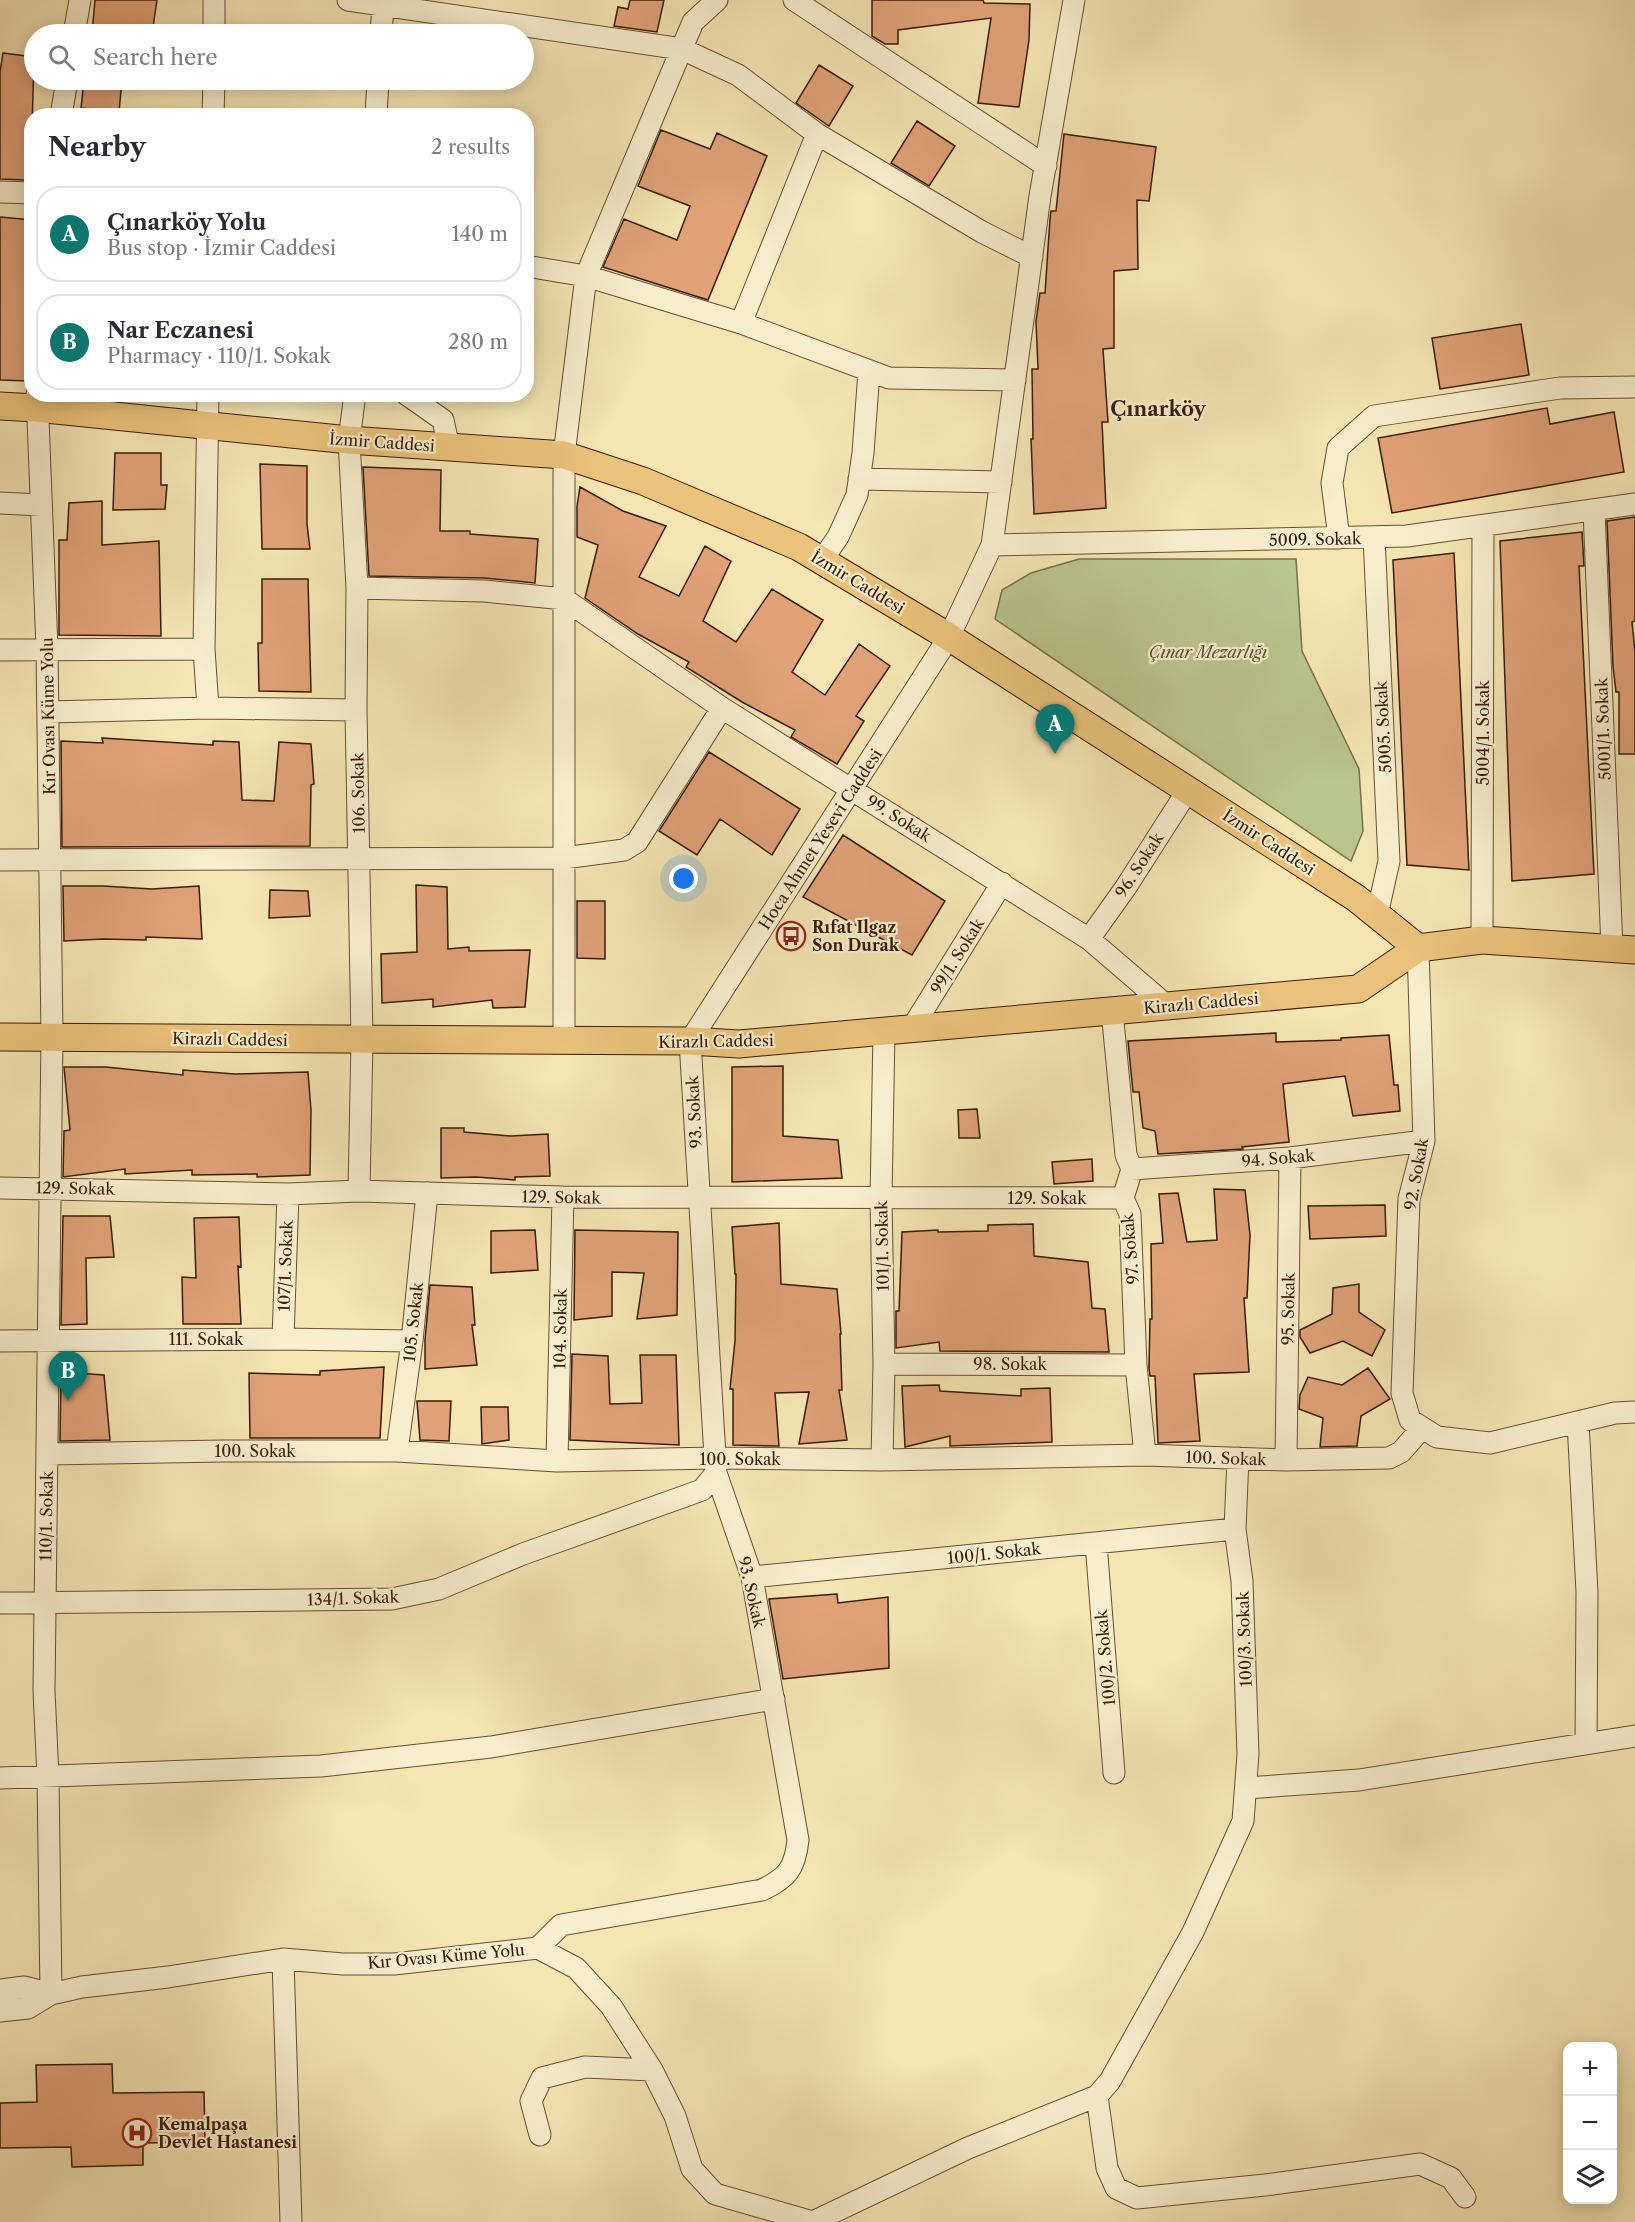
<!DOCTYPE html>
<meta charset="utf-8">
<style>
body{margin:0;font-family:"Libre Caslon Text",serif;background:#f2f2f3;color:#2b2b33}
.controls{position:absolute;right:18px;bottom:18px;display:grid;overflow:hidden;border-radius:12px;box-shadow:0 3px 15px #0003}
.controls button{width:54px;height:54px;display:grid;place-items:center;padding:0;border:0;border-bottom:2px solid #e1e1e2;background:#fff;color:#2b2b33;font:30px sans-serif}
.you{position:absolute;left:684px;top:879px;width:21px;height:21px;margin:-15px;border:4px solid #fff;border-radius:50%;background:#1a73e8;box-shadow:0 0 0 9px #1a73e833}
.badge{display:grid;place-items:center;width:39px;height:39px;border-radius:50%;background:#0f766e;color:#fff;font-size:20px;font-weight:700}
.pin{position:absolute;translate:-50% -50px;filter:drop-shadow(0 2px 3px #0008)}
.pin::after{content:'';position:absolute;top:32px;width:21px;height:18px;background:inherit;clip-path:polygon(0 0,100% 0,50% 100%)}
.list{margin:0;padding:0;list-style:none}
h2{display:flex;justify-content:space-between;align-items:center;height:78px;margin:0;padding:0 24px;font-size:26px}
h2 small{font-size:20px;font-weight:400;color:#7c7c81}
.list li{display:grid;grid-template-columns:39px 1fr auto;gap:18px;align-items:center;box-sizing:border-box;height:96px;margin:0 12px 12px;padding:0 12px;border:2px solid #e1e1e2;border-radius:24px}
.list b{display:block;font-size:22px;white-space:nowrap}
.list p{margin:0;font-size:20px;white-space:nowrap;color:#7c7c81}
.list em{font-size:20px;font-style:normal;color:#7c7c81}
.icon{flex:none;width:33px;height:33px;fill:none;stroke:currentColor;stroke-width:2;stroke-linecap:round;stroke-linejoin:round}
.map{position:relative;flex:none;width:1635px;height:2222px;overflow:hidden}
.search{position:absolute;background:#fff;box-shadow:0 3px 15px #0003;left:24px;top:24px;width:510px;height:66px;display:flex;align-items:center;gap:15px;box-sizing:border-box;padding:0 21px;border-radius:33px;color:#7c7c81;font-size:22px}
.panel{position:absolute;background:#fff;box-shadow:0 3px 15px #0003;left:24px;top:108px;width:510px;height:294px;border-radius:24px}
.map>svg:first-child{display:block}
.green{fill:#bac58e;stroke:#78704c;stroke-width:1.5}
.building{fill:#e0a177;stroke:#371b09;stroke-width:1.5}
.lines{fill:none;stroke-linecap:round;stroke-linejoin:round}
.minor-casing{stroke:#664e34;stroke-width:23}
.major-casing{stroke:#371b09;stroke-width:29}
.minor{stroke:#f8eece;stroke-width:21}
.major{stroke:#eac27a;stroke-width:27}
.labels{text-anchor:middle;stroke-width:4.5;stroke-linejoin:round;paint-order:stroke}
.street-label{font-size:16px;fill:#371b09;stroke:#f8eece}
.park-label{font-size:16px;font-style:italic;fill:#5e4e31;stroke:#f8eece}
.poi-label{font-size:16px;font-weight:bold;fill:#371b09;stroke:#f8eece;text-anchor:start}
.quarter-label{font-size:20px;font-weight:bold;fill:#371b09;stroke:#f8eece}
</style>
<div class="map">
<svg width="1635" height="2222" viewBox="0 0 1635 2222">
<rect width="100%" height="100%" fill="#f4e5b3"/>
<filter id="stains"><feTurbulence type="fractalNoise" baseFrequency=".00333" numOctaves="4"/><feColorMatrix values="0 0 0 0 .2 0 0 0 0 .09 0 0 0 0 .02 0 0 0 .5 -.17"/></filter>
<radialGradient id="worn" r=".72"><stop offset=".6" stop-color="#630" stop-opacity="0"/><stop offset="1" stop-color="#630" stop-opacity=".3"/></radialGradient>
<path class="green" d="M1079,559H1296L1302,651L1359,769L1363,831L1351,861L995,619L1002,590L1031,573Z"/>
<path class="building" d="M95,0H157L152,34H92Z
M630,0H664L657,32L614,26L618,7L628,9Z
M872,0H983L984,3L1030,4L1029,40L1019,107L978,103L991,18L898,30V44H885L872,36Z
M3,53L34,57L32,129L25,180L0,179V72Z
M819,65L853,86L829,126L796,103Z
M84,80H122L119,112L81,108Z
M917,121L955,146L929,186L891,163Z
M661,130L710,149L717,133L767,156L708,300L603,267L624,219L677,240L690,206L638,186Z
M1064,134L1156,147L1149,201L1137,200L1138,269L1114,271V348L1103,349L1108,422H1102L1106,508L1034,514L1031,439H1033L1032,369H1038L1036,321L1040,293H1045L1050,219L1051,211H1056Z
M0,217L32,220L28,321L32,322V339L28,381L0,380Z
M1521,324L1529,375L1440,389L1432,338Z
M1547,408L1550,424L1614,412L1624,472L1392,513L1378,438Z
M115,453H161V485H167L165,509L113,510Z
M260,464L307,466V524L310,549H262Z
M363,467L441,470L440,531H470V534L538,539L535,583L484,578L369,576Z
M580,487L623,511L666,526L639,577L679,596L705,546L731,561L703,621L736,642L772,589L823,620L792,672L825,695L859,644L890,666L856,716L864,721L837,764L791,737L795,730L742,702L686,667L689,662L638,634L585,598L598,545L577,537V506Z
M102,501V545L159,541L161,636L59,635V540H67L69,503Z
M1635,517V621L1632,622L1635,652V754H1619V692H1616L1613,666L1607,521Z
M1582,532L1584,566H1579L1594,874L1512,881L1500,541Z
M1454,553L1469,870L1407,865L1393,560Z
M262,579H308L311,692L259,691L258,643H262Z
M102,738L213,745V741L239,742L242,800L274,801L279,742L311,744L314,784L311,785L310,846L62,847L61,741L103,743Z
M709,752L800,809L772,855L720,819L697,855L659,831Z
M843,835L945,901L912,955L803,897Z
M416,885L447,887L448,949L469,947V951L530,950L525,1007L493,1008L492,1000L433,1007V999L382,1003L381,954L417,952Z
M63,886H103L152,889L199,886L202,939L146,937V940L103,939L64,941Z
M270,890L308,891L310,916L269,918Z
M577,901H605V959L577,958Z
M1276,1033V1042L1341,1040V1038L1389,1035L1394,1085H1398L1400,1111L1353,1116L1345,1076L1283,1084L1289,1142L1242,1147L1243,1149L1158,1154L1155,1131L1143,1128L1139,1092H1133L1128,1041Z
M783,1066V1136L838,1140L842,1178L732,1182V1067Z
M64,1067H106L183,1075V1070L235,1074L308,1072L311,1110L310,1175L257,1177V1174L192,1175V1170L125,1174V1169L63,1177L64,1131L70,1130Z
M977,1109L980,1138H959L958,1110Z
M441,1128H464V1132L511,1136L548,1134L550,1176L515,1177V1180L476,1177L441,1178Z
M1092,1159L1093,1181L1054,1184L1052,1162Z
M1214,1189L1245,1190L1250,1235L1247,1298H1244L1249,1372L1194,1374L1200,1441L1158,1443L1155,1376H1150L1149,1368L1150,1319H1152L1151,1244L1163,1243L1159,1194L1178,1193L1187,1242L1217,1240Z
M1385,1205L1386,1236L1310,1239L1308,1206Z
M63,1216H110L114,1257L86,1258L87,1324L61,1325Z
M239,1217L241,1267L238,1266L241,1324H183L182,1277L196,1278L194,1218Z
M779,1223L781,1284L837,1289L841,1334H840L842,1390H839L847,1440L799,1444L809,1392L775,1393L779,1446L733,1445V1389H730L735,1341L736,1274H735L732,1227Z
M1033,1224L1034,1256L1088,1262L1092,1308L1105,1309L1109,1352L940,1351L939,1342L896,1348V1311H899L902,1232L938,1230V1232L988,1231V1225Z
M535,1230L538,1270L491,1273V1231Z
M575,1230L678,1232L677,1315L637,1319L644,1273L612,1272V1316L574,1320Z
M1359,1284V1312L1385,1330L1372,1356L1343,1341L1310,1353L1300,1337V1330L1332,1314L1333,1288Z
M430,1285L472,1287L475,1325H472L477,1365L425,1369V1340Z
M572,1354L608,1356L610,1404L642,1403L640,1355H676L679,1445L570,1440Z
M384,1367L380,1438H250L249,1373L320,1375V1371Z
M1368,1368L1390,1399L1361,1416L1357,1446L1320,1447L1323,1418L1299,1409L1300,1395L1308,1377L1342,1385Z
M61,1372L104,1375L110,1440L60,1441Z
M939,1385L940,1391L1021,1396V1389L1050,1388L1052,1442L950,1446V1436L905,1447L902,1386Z
M417,1401H451L449,1441L420,1440Z
M481,1407H508L509,1440L482,1444Z
M837,1594L838,1603L888,1597L889,1668L783,1679L769,1599Z
M112,2064L113,2093L204,2092L205,2142L143,2143V2165L72,2167L71,2147L0,2148V2103L37,2102L36,2065Z"/>
<g class="lines">
<g class="minor-casing">
<path id="minor" d="M348,0L682,49L738,75L817,134L982,232L1032,257
M794,0L1046,166
M74,34L80,0
M214,34V0
M381,34L383,5
M61,116L67,80
M213,116L214,80
M376,116L378,80
M0,192L32,193
M526,266L586,276L741,323L889,378L1015,380
M741,323L817,134
M37,394L47,649L52,1037L44,1691L48,1777L51,1994L82,1987L168,1977L283,1959L343,1964H394L538,1948L576,1968L611,2006L652,2070L675,2116L692,2169L715,2194L813,2222
M208,394L204,649L208,708
M355,394L349,440L357,588L356,710L362,1040L359,1191
M406,394L443,420L449,448
M859,479L1001,482
M0,503L41,505
M1594,510L1612,948
M1374,537L1389,861L1377,915
M1339,538L1332,483L1338,448L1374,416L1560,388L1635,387
M992,545L1407,536L1635,504
M822,560L838,537L857,495L863,453L869,371
M357,588L484,591L564,599L722,708L1089,939L1167,1006
M0,650L204,649
M49,712L208,708L356,710
M0,860L564,858L624,850L637,842L722,708
M1089,939L1126,887L1188,790
M1482,940L1483,526
M1418,948L1424,1141L1409,1199L1402,1393L1410,1420L1437,1437L1490,1443L1615,1413L1635,1412
M1112,1011L1126,1155L1132,1169L1123,1198L1130,1214L1136,1365L1145,1455
M912,1028L1002,883
M564,1041V455L586,276L693,22L717,0
M1132,1169L1290,1158L1424,1141
M0,1188L288,1194L359,1191L563,1197L1123,1198
M283,1339L288,1194
M0,1341L283,1339L412,1341
M884,1364L1136,1365
M1578,1422L1587,1592L1586,1744
M397,1451L412,1341L427,1193
M47,1454L224,1451H397L557,1461L715,1458L882,1460L1145,1455L1286,1460L1389,1458L1401,1452L1422,1428
M882,1460L884,1364L881,1198L884,1031
M1286,1460L1290,1158
M557,1461L563,1197
M1096,1543L1114,1773
M752,1577L1235,1529
M0,1603L392,1599L439,1589L523,1554L702,1490L716,1473
M0,1778L321,1766L491,1747L774,1699
M1246,1788L1359,1780L1635,1736
M538,1948L561,1925L762,1890C787,1878 795,1869 798,1840L752,1577L716,1473L690,1041L949,637L992,545L1040,196L1074,0
M283,1959L291,2222
M0,1990L24,1987L51,1994L28,2008L0,2011
M1097,2096L1107,2168L1116,2188L1137,2198L1265,2185L1420,2164L1451,2178L1465,2197
M540,2135L531,2101L542,2078L585,2067L652,2070
M813,2222L968,2148L1097,2096L1110,2081L1193,1932L1243,1821L1248,1754L1242,1581L1235,1529L1238,1458"/>
</g>
<g class="major-casing">
<path id="major" d="M0,406L36,408L349,440L564,455L643,481L799,547L949,637L1356,898L1418,948L1482,940L1635,950
M0,1037L690,1041L739,1044L1358,989L1418,948"/>
</g>
<use href="#minor" class="minor"/>
<use href="#major" class="major"/>
</g>
<defs>
<g id="bus-ring" transform="scale(1.5)"><circle r="9.5" fill="#f8eece" stroke="#8f2418" stroke-width="1.5"/><path d="M-5-6H5V4H4V6H2V4H-2V6H-4V4H-5ZM-3.5-4V0h7V-4ZM-3.5 1.2v1.5H-2V1.2ZM2 1.2v1.5H3.5V1.2Z" fill="#8f2418"/></g>
<g id="hospital-ring" transform="scale(1.5)"><circle r="9.5" fill="#f8eece" stroke="#8f2418" stroke-width="1.5"/><path d="M-5-5h3v3.5h4V-5h3V5h-3V1.5h-4V5h-3Z" fill="#8f2418"/></g>
</defs>
<g fill-rule="evenodd">
<use href="#bus-ring" x="791" y="936"/>
<use href="#hospital-ring" x="137" y="2133"/>
</g>
<g class="labels">
<g class="street-label">
<text transform="translate(382 442) rotate(4)" y="6">İzmir Caddesi</text>
<text transform="translate(1315 539) rotate(-1)" y="6">5009. Sokak</text>
<text transform="translate(858 582) rotate(31)" y="6">İzmir Caddesi</text>
<text transform="translate(48 716) rotate(-91)" y="6">Kır Ovası Küme Yolu</text>
<text transform="translate(1383 727) rotate(-93)" y="6">5005. Sokak</text>
<text transform="translate(1603 729) rotate(-92)" y="6">5001/1. Sokak</text>
<text transform="translate(1483 733) rotate(-90)" y="6">5004/1. Sokak</text>
<text transform="translate(358 793) rotate(-91)" y="6">106. Sokak</text>
<text transform="translate(899 818) rotate(32)" y="6">99. Sokak</text>
<text transform="translate(820 839) rotate(-57)" y="6">Hoca Ahmet Yesevi Caddesi</text>
<text transform="translate(1269 842) rotate(33)" y="6">İzmir Caddesi</text>
<text transform="translate(1139 865) rotate(-57)" y="6">96. Sokak</text>
<text transform="translate(957 956) rotate(-58)" y="6">99/1. Sokak</text>
<text transform="translate(1201 1003) rotate(-5)" y="6">Kirazlı Caddesi</text>
<text transform="translate(230 1039) rotate(1)" y="6">Kirazlı Caddesi</text>
<text transform="translate(716 1041) rotate(-1)" y="6">Kirazlı Caddesi</text>
<text transform="translate(694 1112) rotate(-93)" y="6">93. Sokak</text>
<text transform="translate(1278 1158) rotate(-5)" y="6">94. Sokak</text>
<text transform="translate(1416 1174) rotate(-80)" y="6">92. Sokak</text>
<text transform="translate(75 1188) rotate(1)" y="6">129. Sokak</text>
<text transform="translate(561 1197) rotate(1)" y="6">129. Sokak</text>
<text x="1047" y="1204">129. Sokak</text>
<text transform="translate(882 1246) rotate(-91)" y="6">101/1. Sokak</text>
<text transform="translate(1130 1249) rotate(-95)" y="6">97. Sokak</text>
<text transform="translate(285 1266) rotate(-88)" y="6">107/1. Sokak</text>
<text transform="translate(1288 1309) rotate(-89)" y="6">95. Sokak</text>
<text transform="translate(413 1322) rotate(-84)" y="6">105. Sokak</text>
<text transform="translate(560 1329) rotate(-89)" y="6">104. Sokak</text>
<text x="206" y="1345">111. Sokak</text>
<text x="1010" y="1370">98. Sokak</text>
<text x="255" y="1457">100. Sokak</text>
<text transform="translate(1226 1458) rotate(2)" y="6">100. Sokak</text>
<text x="740" y="1465">100. Sokak</text>
<text transform="translate(46 1516) rotate(-89)" y="6">110/1. Sokak</text>
<text transform="translate(994 1553) rotate(-6)" y="6">100/1. Sokak</text>
<text transform="translate(752 1592) rotate(77)" y="6">93. Sokak</text>
<text transform="translate(353 1598) rotate(-2)" y="6">134/1. Sokak</text>
<text transform="translate(1244 1639) rotate(-92)" y="6">100/3. Sokak</text>
<text transform="translate(1105 1658) rotate(-95)" y="6">100/2. Sokak</text>
<text transform="translate(446 1956) rotate(-5)" y="6">Kır Ovası Küme Yolu</text>
</g>
<g class="park-label">
<text x="1208" y="658">Çınar Mezarlığı</text>
</g>
<g class="poi-label">
<text x="812" y="933">Rıfat Ilgaz<tspan x="812" dy="18">Son Durak</tspan></text>
<text x="158" y="2130">Kemalpaşa<tspan x="158" dy="18">Devlet Hastanesi</tspan></text>
</g>
<g class="quarter-label">
<text x="1158" y="416">Çınarköy</text>
</g>
</g>
<rect width="100%" height="100%" filter="url(#stains)"/>
<rect width="100%" height="100%" fill="url(#worn)"/>
</svg>
<div class="controls">
<button>+</button>
<button>−</button>
<button><svg class="icon" aria-label="layers" viewBox="0 0 24 24"><path d="M12 4l9 5-9 5-9-5zM3 14l9 5 9-5"/></svg></button>
</div>
<div class="you"></div>
<div class="pin badge" style="left:1055px;top:754px">A</div>
<div class="pin badge" style="left:68px;top:1401px">B</div>
<div class="search"><svg class="icon" aria-label="search" viewBox="0 0 24 24"><circle cx="10" cy="10" r="6"/><path d="M15 15l6 6"/></svg>Search here</div>
<section class="panel">
<h2>Nearby<small>2 results</small></h2>
<ul class="list">
<li><span class="badge">A</span><div><b>Çınarköy Yolu</b><p>Bus stop · İzmir Caddesi</p></div><em>140 m</em></li>
<li><span class="badge">B</span><div><b>Nar Eczanesi</b><p>Pharmacy · 110/1. Sokak</p></div><em>280 m</em></li>
</ul>
</section>
</div>
